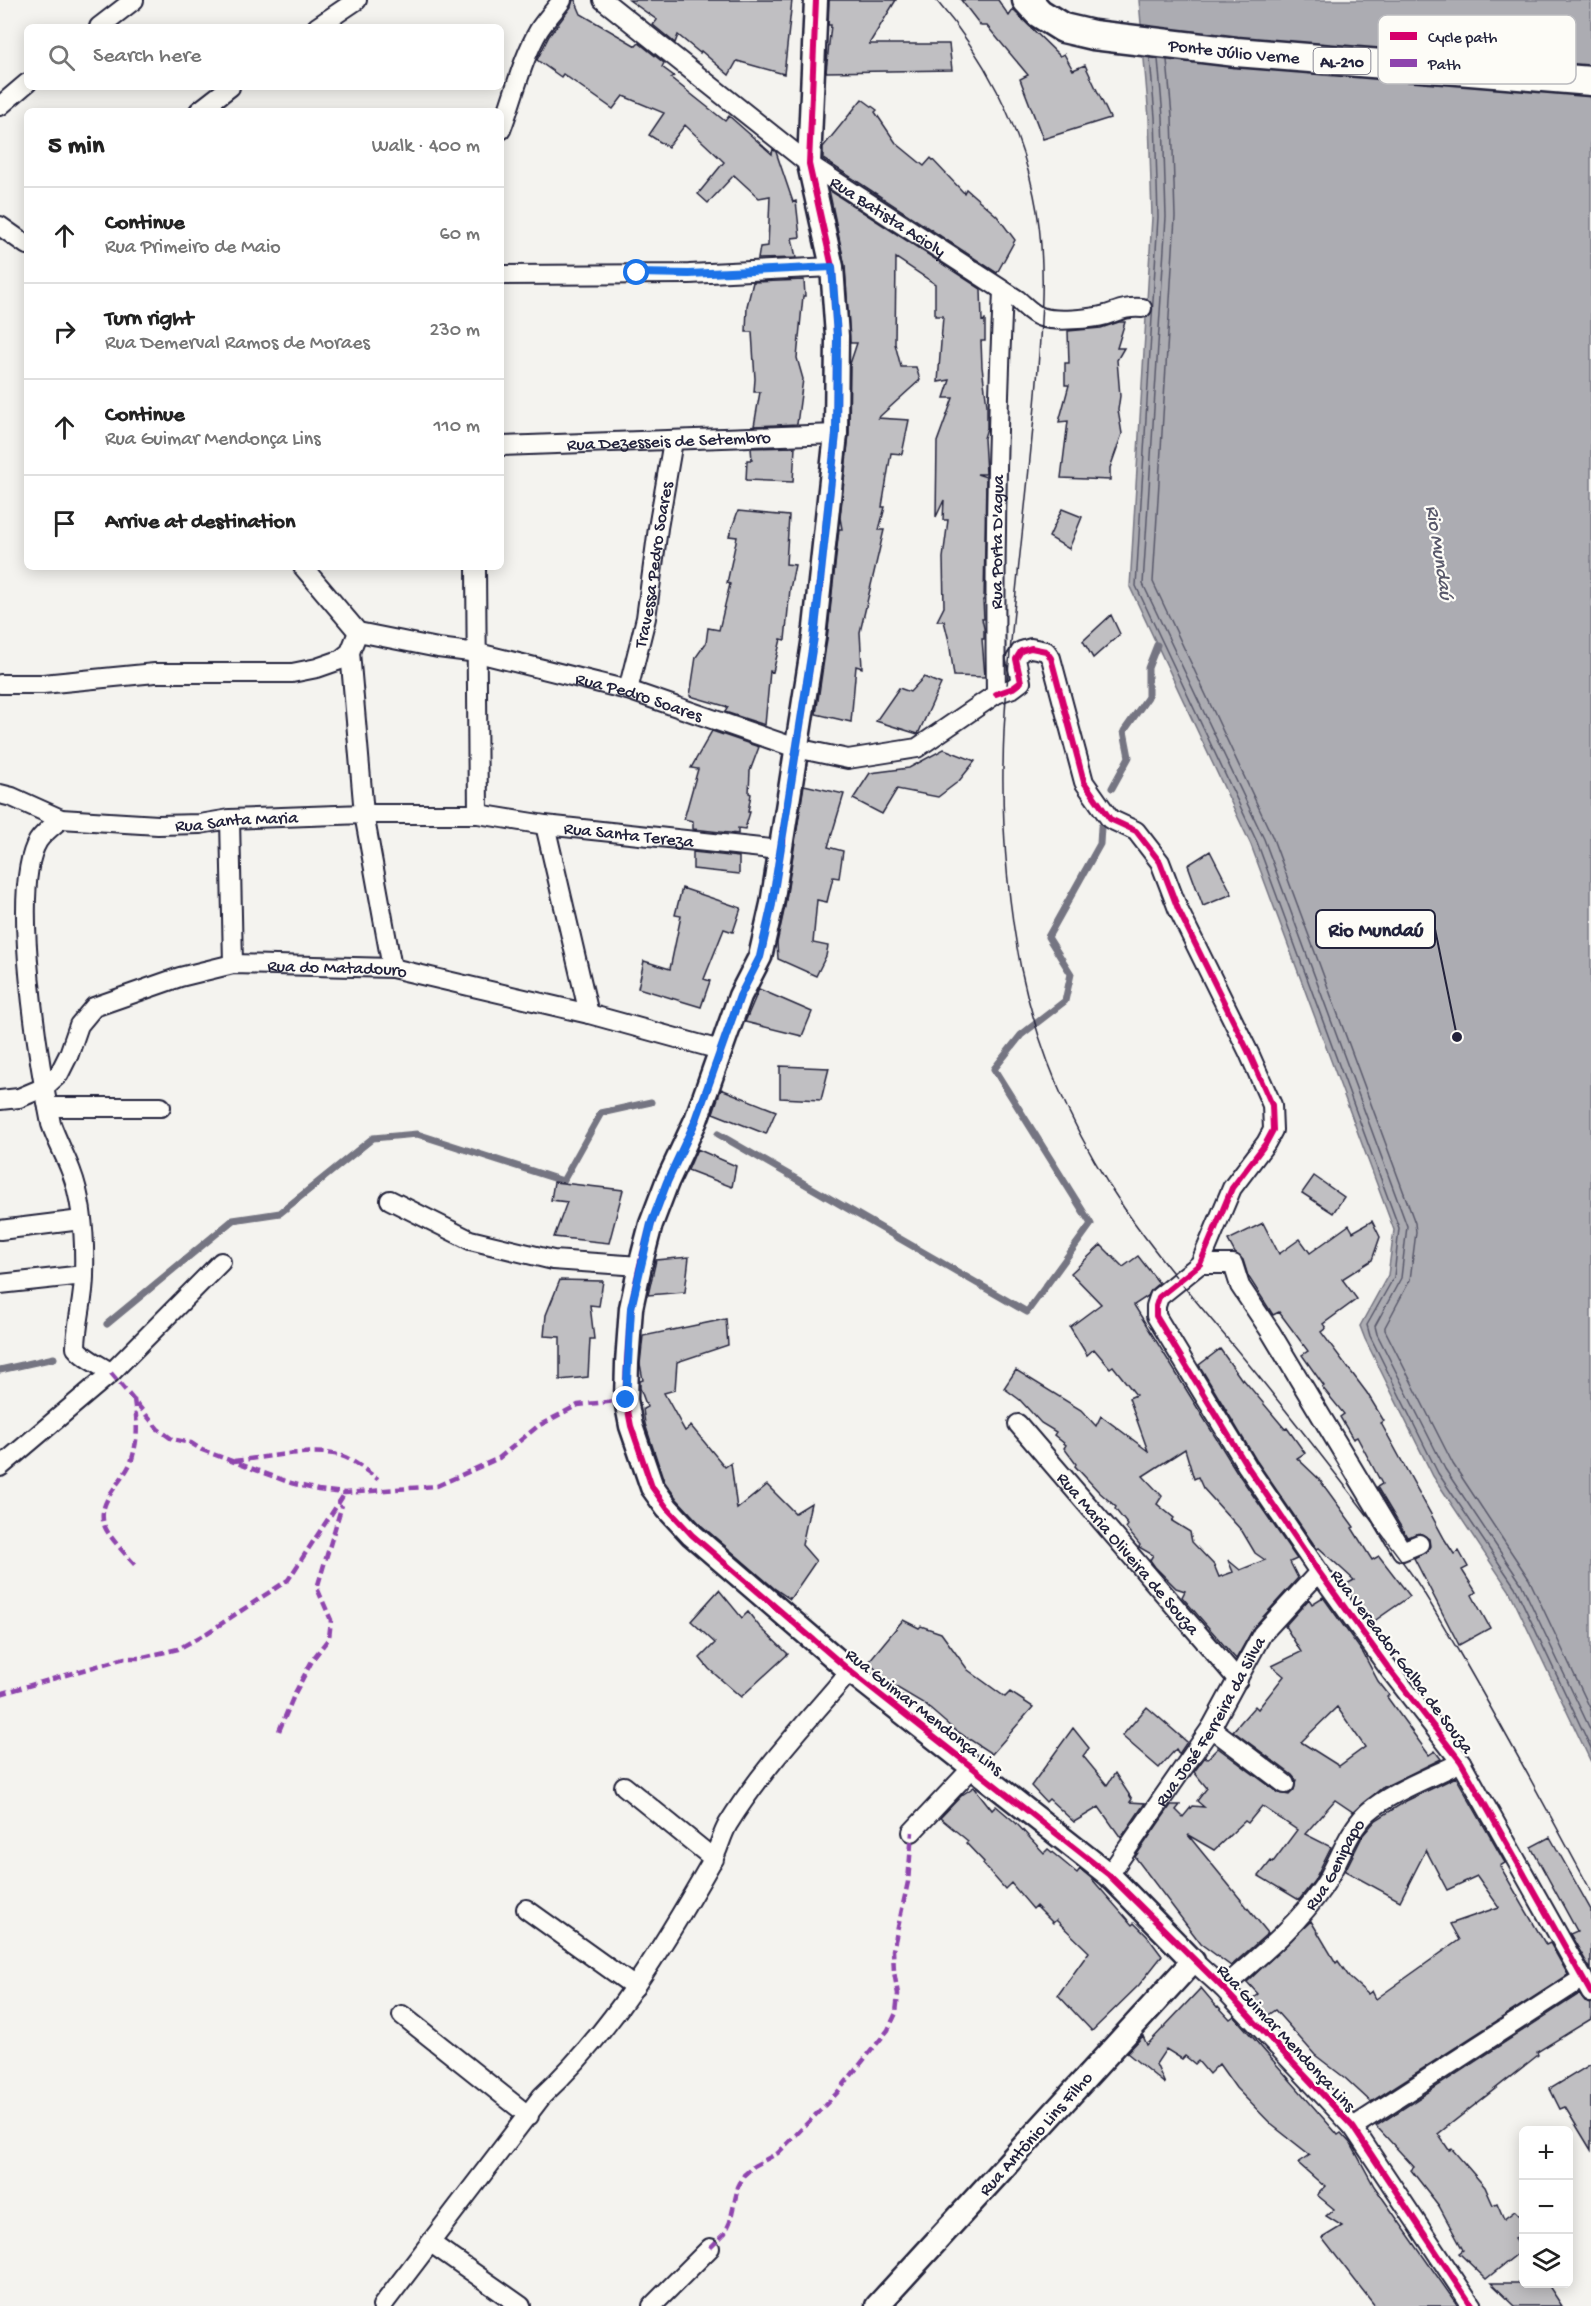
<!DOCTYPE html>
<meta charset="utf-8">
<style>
body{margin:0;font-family:"Gochi Hand",sans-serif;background:#f2f2f2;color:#222}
.controls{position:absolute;right:18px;bottom:18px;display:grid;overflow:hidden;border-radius:9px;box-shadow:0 3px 15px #0003}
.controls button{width:54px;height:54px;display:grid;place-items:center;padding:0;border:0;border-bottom:2px solid #e0e0e0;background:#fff;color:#222;font:30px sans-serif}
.stop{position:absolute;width:18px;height:18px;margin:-14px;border:4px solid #1a73e8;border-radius:50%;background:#fff}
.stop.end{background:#1a73e8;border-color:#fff;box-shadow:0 2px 6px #0008}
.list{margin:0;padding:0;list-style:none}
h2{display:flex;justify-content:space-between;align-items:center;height:78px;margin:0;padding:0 24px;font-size:26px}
h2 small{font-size:20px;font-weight:400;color:#767676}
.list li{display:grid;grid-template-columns:39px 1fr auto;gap:18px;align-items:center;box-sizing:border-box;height:96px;padding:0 24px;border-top:2px solid #e0e0e0}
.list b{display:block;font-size:22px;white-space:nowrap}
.list p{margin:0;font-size:20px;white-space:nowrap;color:#767676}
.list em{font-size:20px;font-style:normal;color:#767676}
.icon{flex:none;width:33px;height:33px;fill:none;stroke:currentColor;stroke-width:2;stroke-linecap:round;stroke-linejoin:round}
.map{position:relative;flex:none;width:1591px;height:2306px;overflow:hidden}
.search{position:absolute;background:#fff;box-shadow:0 3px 15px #0003;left:24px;top:24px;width:480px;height:66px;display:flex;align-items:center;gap:15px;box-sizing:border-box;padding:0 21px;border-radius:9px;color:#767676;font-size:22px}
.panel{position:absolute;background:#fff;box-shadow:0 3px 15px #0003;left:24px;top:108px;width:480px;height:462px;border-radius:9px}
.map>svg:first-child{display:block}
.water{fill:#acacb2;stroke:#757582;stroke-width:1.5}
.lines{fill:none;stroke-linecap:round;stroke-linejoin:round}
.shore{stroke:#59596b;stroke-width:1.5}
.stream{stroke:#757582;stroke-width:7}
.building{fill:#c0bfc2;stroke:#22223b;stroke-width:1.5;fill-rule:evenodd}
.minor-casing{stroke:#22223b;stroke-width:22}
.tertiary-casing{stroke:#22223b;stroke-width:27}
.primary-casing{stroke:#22223b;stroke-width:33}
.minor{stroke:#fdfcf7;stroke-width:18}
.tertiary{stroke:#fdfcf7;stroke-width:22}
.primary{stroke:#fdfcf7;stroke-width:28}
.tram{stroke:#22223b;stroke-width:1.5}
.quiet{stroke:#8e44ad;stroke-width:4.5;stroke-dasharray:9 4.5;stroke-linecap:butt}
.cycleway-casing{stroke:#fdfcf7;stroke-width:10}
.cycleway{stroke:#d6006c;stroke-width:6}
.route{stroke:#1a73e8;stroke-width:8}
.labels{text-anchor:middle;stroke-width:4.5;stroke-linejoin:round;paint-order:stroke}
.shield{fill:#fdfcf7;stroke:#646373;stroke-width:1.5}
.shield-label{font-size:16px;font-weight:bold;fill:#22223b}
.street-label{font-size:18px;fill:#22223b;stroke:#fdfcf7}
.water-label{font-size:20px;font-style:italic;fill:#59596b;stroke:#fdfcf7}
.key{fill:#fdfcf7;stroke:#bbbbbf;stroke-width:1.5}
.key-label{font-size:16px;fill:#22223b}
.leader{fill:none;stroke:#22223b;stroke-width:2}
.callout-dot{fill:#22223b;stroke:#fdfcf7;stroke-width:2}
.callout{fill:#fdfcf7;stroke:#22223b;stroke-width:2}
.callout-label{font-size:20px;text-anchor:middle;font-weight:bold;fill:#22223b}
</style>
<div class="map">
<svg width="1591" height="2306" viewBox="0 0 1591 2306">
<rect width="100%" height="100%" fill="#f4f3ef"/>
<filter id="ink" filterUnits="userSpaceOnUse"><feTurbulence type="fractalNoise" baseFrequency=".0167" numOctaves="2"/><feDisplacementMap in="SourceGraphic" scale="12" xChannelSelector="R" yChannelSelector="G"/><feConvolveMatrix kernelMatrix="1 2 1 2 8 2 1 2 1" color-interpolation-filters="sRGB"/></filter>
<g filter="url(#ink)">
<path class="water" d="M1139,0H1591V1762L1509,1590L1433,1476L1365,1339L1360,1326L1388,1275L1394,1230L1251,845L1130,587L1152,217L1149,118Z"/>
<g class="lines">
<path class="shore" d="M1150,58L1155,117L1158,217L1136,586L1257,842L1399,1228L1394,1277L1367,1325L1370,1336L1438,1473L1515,1587L1591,1748
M1158,59L1163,117L1166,217L1143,584L1264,839L1407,1226L1401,1278L1375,1326L1377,1334L1445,1469L1521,1583L1591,1731
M1167,60L1172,116L1175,217L1153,582L1272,836L1415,1223L1416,1232L1410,1280L1385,1327V1330L1453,1464L1529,1579L1591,1710"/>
<path class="stream" d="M1112,788L1129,757L1124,731L1148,697V668L1157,645
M718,1134L1027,1312L1091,1224L994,1069L1021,1035L1065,1001L1071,974L1048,937L1100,844L1101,827
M107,1324L233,1220L280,1213L373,1138L417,1134L563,1181L601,1113L651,1102
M0,1370L54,1358"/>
</g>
<path class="building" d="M573,0H575L581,14L636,46L639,43L664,63L662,67L674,76L671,78L725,121L729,116L772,154L773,149L776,152L793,202L796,201L800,237L792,238L796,258L758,259L760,247L768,246L770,196L759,198L734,175L708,203L698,194L724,162L685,125L668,147L649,135L664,113L623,96L613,109L563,74L561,77L537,60L549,36L571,7Z
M629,0H792L784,74L737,61L729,75L701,51L700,53L678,35L675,43L653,25L657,20Z
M829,0H896L869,44H949L952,70L826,72L831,25H828Z
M961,0H998L1009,16L1013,10L1060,56L1064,54L1073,70L1085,65L1110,118L1043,139L1020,79L1028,75L987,26H981Z
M862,99L877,110L875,112L896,143L924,166L931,158L964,193L966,189L997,216L1015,240L997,273L823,159V147Z
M829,190L981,289L982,321L985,320V341H981L982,367L987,405V428L984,438L986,474H977L986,477L984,600H983L984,619H982L984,628V639H982L985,677L954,676L949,641L944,621H937L944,607L943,558L948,520H943L944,500L936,517L937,442L953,398H944L950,380L938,382L943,316H935V284L896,258L895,344L901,367H916L920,380L878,418L909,420L902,454L891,453L882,507H885L879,530H884L860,632L862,668L856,666L851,722L816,714L827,639L839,529H842L840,518L849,434L850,364L857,343H850L845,266Z
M804,280L805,296H803L797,358L803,379L797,424L754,426L760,392H754L755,379L752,332H746L747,306L753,282Z
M1119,322H1125L1117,348H1124L1117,360L1120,396L1118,410L1122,434L1110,468V480L1061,478L1068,421L1059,422L1069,385H1065V363H1069L1068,331L1101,328Z
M795,447L793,482L746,480L747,460H752L751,448Z
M1062,509L1082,517L1069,549L1049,537Z
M738,511L789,516L786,564L795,565L790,589L785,640L781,639L773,672L770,671L765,725L725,712L728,707L690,696L696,657L706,643L708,628L719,630L730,584L727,583L737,537L729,536Z
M1111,615L1120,634L1093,658L1083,641Z
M924,677L941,684L918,734L876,721L899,688L910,692Z
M712,731L759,747L750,771L749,793L751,794L748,812H750L745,829L738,828V834L693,829V821L684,819L698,769L691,768Z
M944,749L975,761L959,781L938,797L897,789L882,814L853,799L870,773L909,768Z
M804,785L844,794L828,847L843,851L839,878L833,877L827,902L817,900L813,943L828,946L826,956L816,976L778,959L777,943L785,906Z
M1210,851L1232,894L1203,906L1188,865Z
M693,852L739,857V874L693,869Z
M682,888L741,908L733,932L724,929L704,979L710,981L701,1007L638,988L644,961L670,969L681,916L675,915Z
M759,989L812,1012L802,1036L745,1022Z
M780,1066L829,1068L821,1100L780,1098Z
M721,1089L776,1111L766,1134L713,1113Z
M697,1149L736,1166L732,1187L688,1170Z
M1314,1176L1344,1197L1333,1213L1302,1193Z
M554,1182L623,1190L609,1243L554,1237L567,1202L551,1200Z
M1372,1221L1380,1237L1372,1260L1342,1279L1357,1299L1323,1324L1326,1328L1321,1332L1367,1393L1384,1421L1381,1423L1445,1540L1454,1554L1459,1551L1468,1567L1462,1570L1476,1592L1472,1595L1490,1628L1459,1645L1414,1558L1427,1551L1430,1546L1429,1539L1420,1533L1407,1537L1377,1487L1382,1484L1357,1437L1353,1439L1340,1417L1344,1414L1322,1387L1324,1386L1302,1355L1308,1351L1279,1312L1273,1315L1248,1276L1243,1260L1235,1253L1228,1240L1263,1223L1279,1254L1300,1239L1310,1253L1349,1225L1353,1232Z
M1101,1245L1123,1267L1138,1256L1159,1283L1152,1289L1148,1296L1134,1305L1237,1472L1297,1559L1290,1562L1298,1578L1254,1627L1236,1659L1182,1597L1185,1591L1176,1588L1155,1567L1150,1560L1153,1555L1139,1547L1140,1545L1126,1528L1128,1525L1115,1509L1116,1507L1099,1492L1075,1466L1076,1464L1064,1448L1066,1445L1054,1435L1056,1432L1041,1423L1020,1400L1004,1388L1016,1370L1081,1410L1096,1426L1101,1416L1148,1451L1129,1398L1136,1395L1113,1366L1110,1368L1094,1349L1087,1355L1070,1327L1101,1304L1071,1273ZM1185,1449L1194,1479L1198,1477L1203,1488L1242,1531L1255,1553L1265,1560L1240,1570L1228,1560L1233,1572L1219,1577L1214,1565L1192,1542L1190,1532L1172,1521L1174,1518L1157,1504L1162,1496L1143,1476Z
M689,1257L685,1292L648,1295L656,1260Z
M560,1280L603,1281L599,1306L590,1305L594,1339H590L588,1377L560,1380V1337L544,1336L546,1315Z
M726,1319L728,1345L677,1362L675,1390L664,1393L685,1431L691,1426L725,1467L731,1463L737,1509L767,1485L795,1513L811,1503L802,1545L816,1561L790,1599L774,1588L702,1526L677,1499L664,1481L645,1424L643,1409L647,1407L640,1388V1381L643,1380L640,1364L643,1336Z
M1220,1349L1242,1380L1243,1379L1285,1429L1287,1428L1305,1453L1297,1458L1319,1479L1354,1527L1352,1528L1372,1560L1379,1556L1410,1596L1370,1624L1343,1586L1354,1580L1319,1548L1317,1549L1256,1460L1199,1365Z
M719,1590L742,1618L748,1612L759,1626L788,1654L741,1697L709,1669L700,1658L715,1643L691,1621Z
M1323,1597L1363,1653L1378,1681L1389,1695L1387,1697L1429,1755L1435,1751L1441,1759L1382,1788L1353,1812L1335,1800L1305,1834L1331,1847L1314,1881L1299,1900L1259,1876L1271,1861L1273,1862L1297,1830L1262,1806L1248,1823L1245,1821L1214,1850L1188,1835L1268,1933L1231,1966L1201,1944L1135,1857L1171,1805H1180L1176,1810L1183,1817L1192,1806L1204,1807L1197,1801L1207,1788L1194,1772L1205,1757L1207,1759L1218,1748L1279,1793L1289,1795L1294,1790L1296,1780L1292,1775L1233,1731L1255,1706L1258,1709L1284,1676L1272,1666L1301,1652L1285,1626L1309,1599L1312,1604ZM1337,1707L1365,1747L1339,1766L1301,1742Z
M903,1620L919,1628L921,1626L941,1633L968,1670L1005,1697L1010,1692L1033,1707L992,1754L952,1728L923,1703L884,1680L869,1661Z
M1147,1707L1187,1742L1179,1754L1176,1749L1159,1768L1122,1736Z
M1073,1728L1089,1748L1083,1756L1107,1785L1115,1773L1132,1799L1130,1802L1145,1803L1121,1838L1099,1807L1074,1822L1049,1799L1046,1802L1031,1786Z
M1456,1777L1505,1863L1500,1866L1546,1945L1550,1943L1568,1975L1371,2102L1345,2078L1315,2055L1275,2010L1266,2016L1262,2013L1250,2001L1258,1994L1247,1982L1311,1921L1336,1963L1338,1961L1350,1978L1368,1994L1372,1991L1376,1999L1459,1940L1450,1924L1499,1907L1477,1876L1447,1890L1426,1850L1400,1901L1345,1871L1363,1835L1376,1820L1406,1801Z
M974,1787L992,1810L996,1806L1016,1823L1044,1853L1048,1849L1077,1873L1080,1869L1091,1878L1132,1925L1134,1923L1147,1936L1162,1956L1139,1985L1092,2031L1058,1995L1089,1952L1056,1920L1053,1923L1036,1906L1033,1909L1011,1883L1005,1889L983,1864L984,1862L966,1843L968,1841L940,1818L962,1795Z
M1550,1837L1591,1910V1970L1570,1934L1577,1931L1531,1847Z
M1201,1988L1217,2007L1218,2006L1230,2019L1234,2016L1338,2135L1341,2133L1351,2144L1374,2186L1458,2306H1375L1322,2238L1342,2226L1326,2216L1334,2209L1317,2195L1325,2187L1298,2163L1310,2155L1272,2125L1236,2088L1219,2064L1209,2074L1198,2061L1195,2064L1185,2056L1182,2059L1166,2049L1156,2064L1165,2084L1127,2053L1143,2036L1147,2045Z
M1579,1994L1585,2002L1591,2004V2019L1537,2052L1538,2055L1438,2134L1449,2150L1452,2149L1485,2187L1493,2205L1497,2203L1504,2219L1515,2211L1524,2220V2233L1514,2239L1522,2250L1486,2279L1459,2253L1463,2250L1439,2206L1411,2170L1414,2167L1376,2126Z
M1591,2064V2150L1565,2107L1560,2109L1550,2089Z
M1491,2283H1547L1562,2306H1515Z"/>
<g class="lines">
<g class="minor-casing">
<g id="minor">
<path id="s1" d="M603,0L809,164L1018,300C1025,306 1032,314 1041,317C1055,322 1091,319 1106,315C1121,310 1126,307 1142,308"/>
<path d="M99,27L134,0"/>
<path d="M317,27L357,0"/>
<path d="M0,106L27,83"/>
<path d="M199,111L230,87"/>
<path d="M501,130C514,97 521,61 539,30C546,19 555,10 562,0"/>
<path d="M0,226L27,245"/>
<path d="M501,275L689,274L832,267"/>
<path id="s2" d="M501,446L836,434"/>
<path id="s3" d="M303,567L358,632L438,648L478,653L628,690L796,748L848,759L917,748L996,694C994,559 997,425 1003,291"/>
<path d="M476,567L478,814"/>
<path d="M350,652L364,814L392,968"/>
<path d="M0,684H43L155,673H292L317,668L340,660L350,652L358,632"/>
<path id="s4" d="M628,690L646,618L658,528L673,441"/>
<path d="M996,694L1013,688L1021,682L1016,659L1021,651L1031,648L1046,651L1051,658L1084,782L1110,819L1136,831L1160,862L1178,909L1249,1053L1272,1105L1273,1130L1266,1143L1232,1188L1200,1264L1159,1297L1156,1306V1316L1247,1466L1319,1572L1392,1673L1461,1762L1591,1993"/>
<path id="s5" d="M0,794L12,797L61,819L125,823L158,825L200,824L230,819L364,814H478L545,825L780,850"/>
<path d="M61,819C54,825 43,833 38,841C9,888 40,1068 51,1124C57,1141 65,1155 71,1171C83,1202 85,1242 84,1275C84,1300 76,1324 76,1348C84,1359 101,1365 111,1373"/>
<path d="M230,819L233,964"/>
<path d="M545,825L589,1014"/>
<path id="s6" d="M0,1100L19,1098L45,1087L59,1074L69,1054L79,1025L94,1007L180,977L233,964L392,968L589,1014L720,1050"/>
<path d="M48,1107H161"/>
<path d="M390,1200L470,1240L553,1260L640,1266"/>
<path d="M0,1230L81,1220"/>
<path d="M1200,1264H1233L1240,1286L1270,1331L1402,1551L1419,1544"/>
<path d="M0,1284L84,1275"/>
<path id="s7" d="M1018,1424L1238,1680"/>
<path d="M0,1467L111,1373L221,1262"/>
<path d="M1211,1728L1285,1784"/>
<path d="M624,1786L714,1859"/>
<path d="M912,1832L973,1767"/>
<path id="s8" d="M1109,1875L1211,1728L1262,1634L1319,1572"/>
<path d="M526,1909L635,1987"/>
<path d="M1193,1961L1223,1988L1353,2127L1472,2306"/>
<path id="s9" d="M1223,1988C1258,1957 1297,1926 1323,1887C1339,1863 1346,1833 1368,1812C1392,1791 1432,1777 1461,1762"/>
<path d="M402,2015L529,2116"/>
<path d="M1353,2127L1583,1978"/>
<path d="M431,2243L521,2306"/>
<path d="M382,2306L542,2096C613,2030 664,1945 712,1861C719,1849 721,1836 728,1824C762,1769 808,1721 850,1671"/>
<path d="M652,2306L710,2248"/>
</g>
</g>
<g class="tertiary-casing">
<path id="tertiary" d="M816,0L809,164L832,267L837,336L836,434L814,637L772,904L760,957L740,996L696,1120L667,1182L651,1224L640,1266L631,1308L627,1363L626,1400L631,1426L652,1487L667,1508L692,1535L850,1671L1109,1875L1193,1961L877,2306"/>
</g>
<g class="primary-casing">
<g id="primary">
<path id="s10" d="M1027,0L1039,13L1063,28L1093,35L1236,52L1591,81"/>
</g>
</g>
<use href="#minor" class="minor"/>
<use href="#tertiary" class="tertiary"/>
<use href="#primary" class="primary"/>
<path class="tram" d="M936,0C984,56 1019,123 1034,195C1048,260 1041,327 1036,394C1028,491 1015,589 1007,686C999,779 1003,877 1021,969C1039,1054 1075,1136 1124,1208C1164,1266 1211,1318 1255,1372C1308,1438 1360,1504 1410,1572C1428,1597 1443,1626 1459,1652C1505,1731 1548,1811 1591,1891"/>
<path class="quiet" d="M111,1373L158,1429L172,1439L191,1443L202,1450L291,1483L318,1490L345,1493L437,1486L499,1458L538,1426L578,1405L626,1400
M134,1399C137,1423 139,1435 132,1459C126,1480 94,1501 105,1527C109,1537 129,1558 137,1567
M234,1461C262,1458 315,1447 342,1456C354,1460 367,1472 378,1479
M0,1694L125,1658H139L178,1649L207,1633L288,1580L345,1493
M279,1731L295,1693L313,1659L329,1638L331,1620L317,1588L342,1505
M710,2248L725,2233L730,2222L738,2187L744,2175L754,2166L778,2153L836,2094L888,2030L896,2013L898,1994L894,1972L893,1950L908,1882L912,1832"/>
<g class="cycleway-casing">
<path id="cycleway" d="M816,0L809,164L832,267L837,336L836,434L814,637L772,904L760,957L740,996L696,1120L667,1182L651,1224L640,1266L631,1308L627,1363L626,1400L631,1426L652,1487L667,1508L692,1535L850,1671L1109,1875L1223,1988L1353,2127L1472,2306
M996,694L1013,688L1021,682L1016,659L1021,651L1031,648L1046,651L1051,658L1084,782L1110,819L1136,831L1160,862L1178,909L1249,1053L1272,1105L1273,1130L1266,1143L1232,1188L1200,1264L1159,1297L1156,1306V1316L1247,1466L1319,1572L1392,1673L1461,1762L1591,1993"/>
</g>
<use href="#cycleway" class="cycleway"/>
</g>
</g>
<g class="lines" filter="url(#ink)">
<path class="route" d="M626,1400L631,1308L651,1224L667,1182L696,1120L740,996L760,957L772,904L814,637L836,434L837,336L832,267L689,274L637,273"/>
</g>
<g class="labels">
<rect class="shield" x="1313.5" y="48" width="57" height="26" rx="4.5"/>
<g class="shield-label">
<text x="1342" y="67">AL-210</text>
</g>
<g class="street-label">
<text dy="6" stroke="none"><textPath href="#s10" startOffset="219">Ponte Júlio Verne</textPath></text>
<text dy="6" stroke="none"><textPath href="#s1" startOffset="358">Rua Batista Acioly</textPath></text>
<text dy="6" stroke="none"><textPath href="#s2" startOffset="168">Rua Dezesseis de Setembro</textPath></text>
<text dy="6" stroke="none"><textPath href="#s3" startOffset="910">Rua Porta D'agua</textPath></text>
<text dy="6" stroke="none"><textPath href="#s4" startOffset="128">Travessa Pedro Soares</textPath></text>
<text dy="6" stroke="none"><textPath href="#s3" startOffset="374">Rua Pedro Soares</textPath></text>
<text dy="6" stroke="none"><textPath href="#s5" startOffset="242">Rua Santa Maria</textPath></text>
<text dy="6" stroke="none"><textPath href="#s5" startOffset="636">Rua Santa Tereza</textPath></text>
<text dy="6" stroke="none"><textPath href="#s6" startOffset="393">Rua do Matadouro</textPath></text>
<text dy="6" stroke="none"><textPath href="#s7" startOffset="170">Rua Maria Oliveira de Souza</textPath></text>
<text transform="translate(1403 1661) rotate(53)" y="6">Rua Vereador Galba de Souza</text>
<text transform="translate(925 1711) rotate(38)" y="6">Rua Guimar Mendonça Lins</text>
<text dy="6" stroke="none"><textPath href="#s8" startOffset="184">Rua José Ferreira da Silva</textPath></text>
<text dy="6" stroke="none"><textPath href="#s9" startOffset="168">Rua Genipapo</textPath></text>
<text transform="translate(1287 2037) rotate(47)" y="6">Rua Guimar Mendonça Lins</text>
<text transform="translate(1035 2133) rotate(-48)" y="6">Rua Antônio Lins Filho</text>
</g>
<g class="water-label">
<text transform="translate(1441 552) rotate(81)" y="7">Rio Mundaú</text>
</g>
</g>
<rect x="1378" y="15" width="198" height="69" rx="9" class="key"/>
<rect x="1390" y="32" width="27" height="8" fill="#d6006c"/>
<rect x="1390" y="59" width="27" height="8" fill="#8e44ad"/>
<g class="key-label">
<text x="1428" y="42">Cycle path</text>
<text x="1428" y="69">Path</text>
</g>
<path class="leader" d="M1457 1037L1435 929"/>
<circle class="callout-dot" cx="1457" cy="1037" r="6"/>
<rect class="callout" x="1316" y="910" width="119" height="38" rx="6"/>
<g class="callout-label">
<text x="1376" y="936">Rio Mundaú</text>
</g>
</svg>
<div class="controls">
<button>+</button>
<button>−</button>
<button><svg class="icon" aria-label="layers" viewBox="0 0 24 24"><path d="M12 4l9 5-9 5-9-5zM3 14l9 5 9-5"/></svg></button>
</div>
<div class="stop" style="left:637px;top:273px"></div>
<div class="stop end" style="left:626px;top:1400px"></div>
<div class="search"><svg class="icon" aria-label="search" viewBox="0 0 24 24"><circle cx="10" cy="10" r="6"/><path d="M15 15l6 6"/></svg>Search here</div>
<section class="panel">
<h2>5 min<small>Walk · 400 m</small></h2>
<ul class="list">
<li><svg class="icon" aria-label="ahead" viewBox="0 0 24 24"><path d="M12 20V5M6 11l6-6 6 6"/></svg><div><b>Continue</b><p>Rua Primeiro de Maio</p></div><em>60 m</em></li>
<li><svg class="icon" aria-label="right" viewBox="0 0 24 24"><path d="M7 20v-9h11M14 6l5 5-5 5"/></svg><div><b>Turn right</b><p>Rua Demerval Ramos de Moraes</p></div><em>230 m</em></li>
<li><svg class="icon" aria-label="ahead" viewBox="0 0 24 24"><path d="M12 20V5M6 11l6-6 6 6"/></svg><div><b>Continue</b><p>Rua Guimar Mendonça Lins</p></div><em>110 m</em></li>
<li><svg class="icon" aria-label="arrive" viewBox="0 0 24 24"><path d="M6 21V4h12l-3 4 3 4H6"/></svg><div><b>Arrive at destination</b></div></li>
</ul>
</section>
</div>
